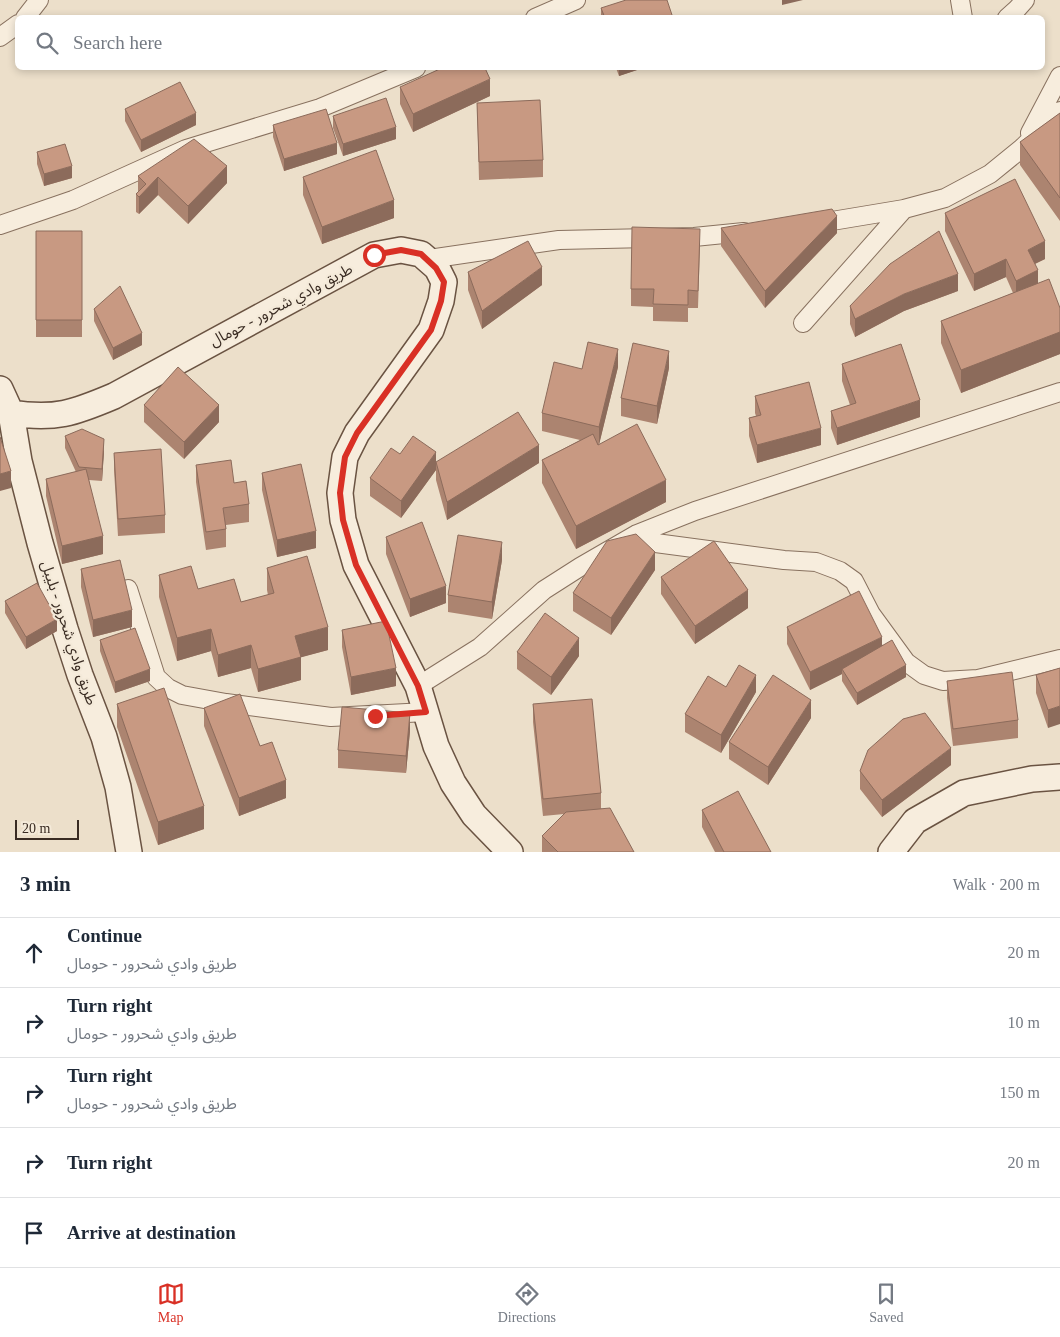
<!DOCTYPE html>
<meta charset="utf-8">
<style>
body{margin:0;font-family:"Times New Roman","Noto Sans Arabic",serif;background:#f2f2f3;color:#1f2937}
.scale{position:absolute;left:15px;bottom:12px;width:64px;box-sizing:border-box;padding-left:5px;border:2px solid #392b22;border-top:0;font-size:14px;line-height:18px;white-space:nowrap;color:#392b22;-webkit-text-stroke:4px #f4ead9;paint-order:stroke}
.stop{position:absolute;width:15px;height:15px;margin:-11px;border:4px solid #d93025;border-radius:50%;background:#fff}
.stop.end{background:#d93025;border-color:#fff;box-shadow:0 1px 5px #0008}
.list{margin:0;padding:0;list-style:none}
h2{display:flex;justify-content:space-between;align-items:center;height:65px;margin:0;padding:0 20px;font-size:21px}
h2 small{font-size:16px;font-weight:400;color:#747a83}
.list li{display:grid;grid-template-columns:32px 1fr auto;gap:15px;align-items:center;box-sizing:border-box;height:70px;padding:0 20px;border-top:1px solid #e0e1e3}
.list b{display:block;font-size:19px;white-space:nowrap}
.list p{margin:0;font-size:16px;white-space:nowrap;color:#747a83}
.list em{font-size:16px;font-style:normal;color:#747a83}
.icon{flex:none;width:28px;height:28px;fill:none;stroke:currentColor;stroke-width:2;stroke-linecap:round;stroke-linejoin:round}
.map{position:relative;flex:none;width:1060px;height:852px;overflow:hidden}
.search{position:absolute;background:#fff;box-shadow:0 2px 8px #0003;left:15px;right:15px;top:15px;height:55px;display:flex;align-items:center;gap:12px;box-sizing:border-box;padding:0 18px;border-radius:8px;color:#747a83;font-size:19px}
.sheet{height:415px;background:#fff}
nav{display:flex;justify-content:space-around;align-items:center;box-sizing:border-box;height:70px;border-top:1px solid #e0e1e3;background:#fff;font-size:14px;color:#747a83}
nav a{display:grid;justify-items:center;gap:2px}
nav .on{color:#d93025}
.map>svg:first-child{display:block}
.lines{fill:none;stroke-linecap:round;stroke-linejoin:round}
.street-casing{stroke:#88715f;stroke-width:20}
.secondary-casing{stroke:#6a5342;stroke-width:28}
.street{stroke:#f7eddd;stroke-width:18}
.secondary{stroke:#f7eddd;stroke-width:25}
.wall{fill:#ac8470}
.shaded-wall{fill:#8c6b5b}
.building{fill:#c89982;stroke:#8c6b5b}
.route{stroke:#d93025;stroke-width:6}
.labels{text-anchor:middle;stroke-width:4.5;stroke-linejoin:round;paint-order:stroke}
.street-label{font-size:15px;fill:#392b22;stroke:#f4ead9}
</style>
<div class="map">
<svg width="1060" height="852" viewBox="0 0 1060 852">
<rect width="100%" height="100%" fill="#ecdfca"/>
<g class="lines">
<g class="street-casing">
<path id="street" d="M960,0L963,18
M25,18L39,0
M535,18L576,0
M1007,18L1017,9L1025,0
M0,37L18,24
M1030,133L1060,76
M814,224L904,209L945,198L990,174L1022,148L1060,111
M0,225L73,200L186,149L320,108L416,68
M429,259L559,240L694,237L744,232
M803,323L904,209
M637,534L648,542L784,560L816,562L840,571L854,581L871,614L906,662L924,675L943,681L978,679L1060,659
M128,589L156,677L168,688L182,695L226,703L331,717L426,712
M418,686L480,647L544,590L580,567L637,534L695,511L1060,392"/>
</g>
<g class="secondary-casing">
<path id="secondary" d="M0,389L11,413L19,461L40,543L65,629L80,675L104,737L118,787L129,852
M11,413C55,420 74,413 114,396L374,255L401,250L421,254L437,268L444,282L441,301L431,330L357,433L345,457L340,493L343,520L356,565L418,686L436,746L453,783L474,815L510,852
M891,852L915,821L964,793L1032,779L1060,777"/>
</g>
<use href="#street" class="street"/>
<use href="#secondary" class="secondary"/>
</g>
<path class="wall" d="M601,8L673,18H601Z
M616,68H643L619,76Z
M400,87L490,96L413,132L400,104Z
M477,103L543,160V177L479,180Z
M125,109L196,125L141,152L125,121Z
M1060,113V221L1020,165V142Z
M333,116L396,139L343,156L333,128Z
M273,125L337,154L284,171L273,137Z
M37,152L72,178L44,186L37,164Z
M138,176L227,183L188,224L158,195L139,214L136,212V194L138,192Z
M303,177L394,218L322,244L303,195Z
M945,213L1045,259L1035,264L1038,283L1060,308V354L961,393L941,343V321L1013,293L1006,277L974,291L945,231Z
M721,228L837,233L765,308L721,246Z
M36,231H82V337H36Z
M700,246L698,308H688V322L653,321V307L631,306V289Z
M468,272L542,285L482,329L468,290Z
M958,291L904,311L855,337L850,324V306Z
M94,309L142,345L113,360L94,321Z
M842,364L920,417L837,445L831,428V411L850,405L842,381Z
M618,367L599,444L666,502L576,549L542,483V460L580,440L542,431V413L582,369Z
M669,368L657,424L621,416V398Z
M755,396L821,445L757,463L749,436V418L756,416L755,413Z
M144,405L219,422L184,459L144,422Z
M65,436L104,451L102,481L89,480L103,554L62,564L46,496V479L76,472L65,448Z
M114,453L165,515V533L118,536L114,470Z
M400,454L436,470L401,518L370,496V478Z
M436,462L539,463L447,520L436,480Z
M196,465L249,504V522L226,525V547L206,550L196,482Z
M262,473L316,548L277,557L262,490Z
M386,537L446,603L410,617L386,554Z
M502,560L492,619L448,612V595Z
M267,568L328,650L301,657V680L258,692L251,668L218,677L211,651L177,661L159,597V575L198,589L241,602L268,595L267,590Z
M81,569L132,627L93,637L81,587Z
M655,570L611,635L573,611V593Z
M661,577L748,608L695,644L661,594Z
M5,601L57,631L26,649L5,613Z
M787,627L882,646L906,677L857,705L842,681V674L810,690L787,644Z
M342,630L396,686L351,695L342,647Z
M100,640L150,681L115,693L100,651Z
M517,652L579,656L551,695L517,669Z
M1060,668L1048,728L1036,693V675Z
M947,681L1018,720V738L953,746L947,698Z
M756,692L721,753L685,732V714Z
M117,704L204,829L158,845L117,727Z
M533,704L601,793V808L634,852H542V836L564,814L543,816L533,722Z
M204,708L260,746L286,798L239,816L204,726Z
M811,718L768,785L729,759V742Z
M410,731L406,773L338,768V750Z
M951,765L882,817L860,789V771Z
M702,810L771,852H715L702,827Z"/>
<path class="shaded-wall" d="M782,0H803L782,5Z
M619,68H643L619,76Z
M490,79V96L413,132V114Z
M196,113V125L141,152V140Z
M396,127V139L343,156V144Z
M337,143V154L284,171V159Z
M72,166V178L44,186V174Z
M227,166V183L188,224V206Z
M158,177V195L139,214V197Z
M394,200V218L322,244V227Z
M837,216V233L765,308V291Z
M1045,241V259L1028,267V250Z
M1006,259V277L974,291V274Z
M542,267V285L482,329V311Z
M1038,270V288L1016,298V281Z
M958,274V291L904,311L855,337V319L904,294Z
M1060,332V354L961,393V370Z
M142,333V345L113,360V348Z
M618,349V367L599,445V427Z
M669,351V368L657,424V406Z
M920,400V417L837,445V428Z
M219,405V422L184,459V442Z
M821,428V445L757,463V445Z
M104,439V451L102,481V469Z
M539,445V463L447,520V502Z
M436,452V470L401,518V501Z
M11,471V488L0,491V474Z
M666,480V502L576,549V526Z
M316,531V548L277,557V540Z
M103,536V554L62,564V546Z
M502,542V560L492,619V602Z
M655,552V570L611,635V618Z
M446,586V603L410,617V599Z
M748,590V608L695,644V626Z
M132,610V627L93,637V620Z
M57,619V631L26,649V637Z
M328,627V650L295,659V636Z
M211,629V651L177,661V638Z
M882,637V654L842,669V674L810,690V672Z
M579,638V656L551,695V677Z
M251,645V668L218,677V655Z
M301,657V680L258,692V669Z
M906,665V677L857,705V693Z
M396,668V686L351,695V677Z
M150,669V681L115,693V682Z
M756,675V692L721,753V735Z
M811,700V718L768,785V767Z
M1060,706V724L1048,728V710Z
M410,713V731L406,773V756Z
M951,748V765L882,817V800Z
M286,780V798L239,816V798Z
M204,806V829L158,845V822Z"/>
<path class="building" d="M626,0H667L673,18H605L601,8Z
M442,68H485L490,79L413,114L400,87Z
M180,82L196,113L141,140L125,109Z
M386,98L396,127L343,144L333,116Z
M540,100L543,160L479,162L477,103Z
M326,109L337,143L284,159L273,125Z
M1060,113V198L1020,142Z
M194,139L227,166L188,206L158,177L139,197L136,194L146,184L138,176Z
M65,144L72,166L44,174L37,152Z
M376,150L394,200L322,227L303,177Z
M1015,179L1045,241L1028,250L1038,270L1016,281L1006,259L974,274L945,213Z
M832,209L837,216L765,291L721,228Z
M632,227L700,229L698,291L688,290V305L653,304L654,289H631Z
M36,231H82V320H36Z
M939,231L958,274L904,294L855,319L850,306L890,264Z
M528,241L542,267L482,311L468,272Z
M1049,279L1060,308V332L961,370L941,321Z
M120,286L142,333L113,348L94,309Z
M588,342L618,349L599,427L542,413L554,362L582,369Z
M633,343L669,351L657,406L621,398Z
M901,344L920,400L837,428L831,411L856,403L842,364Z
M178,367L219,405L184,442L144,405Z
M809,382L821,428L757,445L749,418L761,415L755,396Z
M518,412L539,445L447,502L436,462Z
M637,424L666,480L576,526L542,460L593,434L598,445Z
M82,429L104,439L102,469L79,467L65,436Z
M413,436L436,452L401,501L370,478L391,448L400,454Z
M0,437L11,471L0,474Z
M161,449L165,515L118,519L114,453Z
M231,460L234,483L246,481L249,504L223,508L226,529L206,532L196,465Z
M301,464L316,531L277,540L262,473Z
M86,469L103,536L62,546L46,479Z
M422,522L446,586L410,599L386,537Z
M636,534L655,552L611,618L573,593L607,541Z
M458,535L502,542L492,602L448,595Z
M714,541L748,590L695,626L661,577Z
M307,556L328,627L295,636L301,657L258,669L251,645L218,655L211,629L177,638L159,575L191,566L198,589L234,579L241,602L274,593L267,568Z
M120,560L132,610L93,620L81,569Z
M37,583L57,619L26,637L5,601Z
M859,591L882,637L810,672L787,627Z
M545,613L579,638L551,677L517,652Z
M386,621L396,668L351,677L342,630Z
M135,628L150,669L115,682L100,640Z
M892,640L906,665L857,693L842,669Z
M739,665L756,675L721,735L685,714L708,676L726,687Z
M1060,668V706L1048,710L1036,675Z
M1012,672L1018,720L953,729L947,681Z
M773,675L811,700L768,767L729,742Z
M164,688L204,806L158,822L117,704Z
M240,694L260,746L272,742L286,780L239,798L204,708Z
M592,699L601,793L543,799L533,704Z
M342,707L410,713L406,756L338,750Z
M925,713L951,748L882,800L860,771L868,750L903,719Z
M738,791L771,852H724L702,810Z
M610,808L634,852H558L542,836L566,812Z"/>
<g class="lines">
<path class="route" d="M374,255L401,250L421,254L436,268L444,282L441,301L431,330L357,433L345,457L340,493L343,520L356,565L418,686L426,712L375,716"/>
</g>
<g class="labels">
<g class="street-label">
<text transform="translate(281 305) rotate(-28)" y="5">طريق وادي شحرور - حومال</text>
<text transform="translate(69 633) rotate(72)" y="5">طريق وادي شحرور - بليبل</text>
</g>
</g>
</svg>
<div class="scale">20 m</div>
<div class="stop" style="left:374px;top:255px"></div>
<div class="stop end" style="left:375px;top:716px"></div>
<div class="search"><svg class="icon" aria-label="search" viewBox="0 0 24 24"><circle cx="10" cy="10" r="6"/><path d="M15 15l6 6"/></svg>Search here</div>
</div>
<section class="sheet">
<h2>3 min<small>Walk · 200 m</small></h2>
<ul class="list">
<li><svg class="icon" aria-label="ahead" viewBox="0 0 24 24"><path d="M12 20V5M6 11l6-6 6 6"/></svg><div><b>Continue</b><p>طريق وادي شحرور - حومال</p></div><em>20 m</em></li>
<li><svg class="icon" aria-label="right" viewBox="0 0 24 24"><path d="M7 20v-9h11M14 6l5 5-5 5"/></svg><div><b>Turn right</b><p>طريق وادي شحرور - حومال</p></div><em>10 m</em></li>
<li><svg class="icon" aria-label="right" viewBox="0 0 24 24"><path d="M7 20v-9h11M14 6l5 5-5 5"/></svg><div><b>Turn right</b><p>طريق وادي شحرور - حومال</p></div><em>150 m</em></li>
<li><svg class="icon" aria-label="right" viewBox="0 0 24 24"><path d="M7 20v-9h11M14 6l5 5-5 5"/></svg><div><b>Turn right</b></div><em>20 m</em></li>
<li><svg class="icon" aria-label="arrive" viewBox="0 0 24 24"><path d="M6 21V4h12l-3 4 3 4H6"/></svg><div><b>Arrive at destination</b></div></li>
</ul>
</section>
<nav>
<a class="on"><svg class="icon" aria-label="map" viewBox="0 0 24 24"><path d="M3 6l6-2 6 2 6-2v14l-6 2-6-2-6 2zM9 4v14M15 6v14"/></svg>Map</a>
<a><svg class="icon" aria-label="directions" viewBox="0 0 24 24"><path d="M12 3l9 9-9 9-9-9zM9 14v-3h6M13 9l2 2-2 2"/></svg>Directions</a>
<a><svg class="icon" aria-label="saved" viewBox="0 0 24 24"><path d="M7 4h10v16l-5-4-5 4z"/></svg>Saved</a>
</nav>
